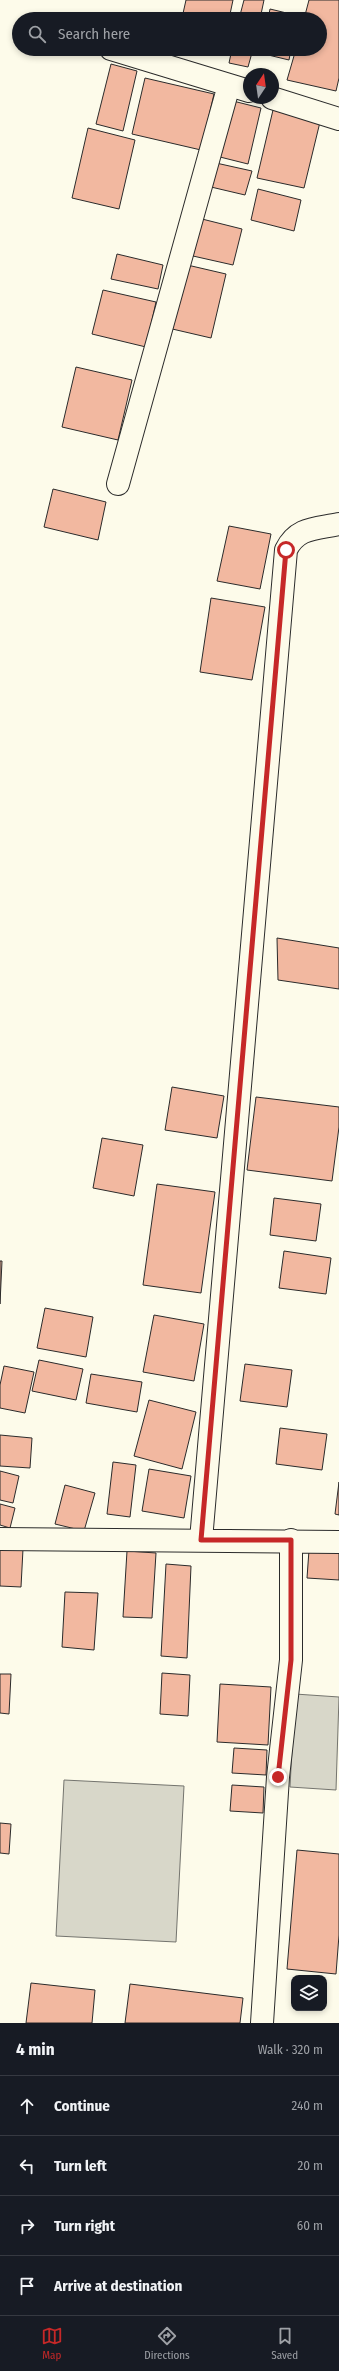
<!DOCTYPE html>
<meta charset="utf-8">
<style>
body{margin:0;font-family:"Fira Sans Condensed",sans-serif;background:#242831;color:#f1f3f6}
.controls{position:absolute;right:12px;bottom:12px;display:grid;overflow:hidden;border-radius:8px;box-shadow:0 2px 6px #0003}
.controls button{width:36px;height:36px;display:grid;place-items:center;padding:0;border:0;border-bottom:1px solid #363941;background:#171b24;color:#f1f3f6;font:20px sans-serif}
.compass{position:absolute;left:243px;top:68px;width:36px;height:36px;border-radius:50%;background:#171b24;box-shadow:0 2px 6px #0003;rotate:13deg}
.stop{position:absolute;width:12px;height:12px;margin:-9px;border:3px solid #c62828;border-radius:50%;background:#fff}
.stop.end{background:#c62828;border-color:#fff;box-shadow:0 1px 4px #0008}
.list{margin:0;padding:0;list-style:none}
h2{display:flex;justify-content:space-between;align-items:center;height:52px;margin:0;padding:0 16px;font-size:17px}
h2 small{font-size:13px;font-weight:400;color:#9ea1a6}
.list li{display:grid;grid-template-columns:26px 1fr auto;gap:12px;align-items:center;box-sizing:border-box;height:60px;padding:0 16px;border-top:1px solid #363941}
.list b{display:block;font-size:15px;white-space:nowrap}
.list em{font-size:13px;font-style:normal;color:#9ea1a6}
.icon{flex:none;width:22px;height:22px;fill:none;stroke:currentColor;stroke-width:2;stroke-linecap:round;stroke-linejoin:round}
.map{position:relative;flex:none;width:339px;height:2023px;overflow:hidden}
.search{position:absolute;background:#171b24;box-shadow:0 2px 6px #0003;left:12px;right:12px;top:12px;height:44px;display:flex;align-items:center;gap:10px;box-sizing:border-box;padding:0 14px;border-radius:22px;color:#9ea1a6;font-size:15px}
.sheet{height:292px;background:#171b24}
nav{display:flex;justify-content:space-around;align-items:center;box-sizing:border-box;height:56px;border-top:1px solid #363941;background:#171b24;font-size:11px;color:#9ea1a6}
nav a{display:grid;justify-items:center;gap:2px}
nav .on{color:#c62828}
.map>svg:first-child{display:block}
.water{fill:#d8d7c9;stroke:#74746e}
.building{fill:#f2b8a0;stroke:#2b2b2b}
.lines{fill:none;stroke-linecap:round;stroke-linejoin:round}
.street-casing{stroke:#2b2b2b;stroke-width:24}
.street{stroke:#fdfbea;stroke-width:22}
.route{stroke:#c62828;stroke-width:5}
</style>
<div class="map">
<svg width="339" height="2023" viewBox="0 0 339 2023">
<rect width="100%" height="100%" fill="#fdfbea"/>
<path class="water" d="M295,1694L339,1697L336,1790L290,1787Z
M64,1780L184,1786L176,1942L56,1936Z"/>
<path class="building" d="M186,0H233L229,19H186L182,18Z
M244,0H264L260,19H239Z
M309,0H339V78L336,91L287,80L296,49H320V19H304Z
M270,9L299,16L298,19H268Z
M232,49H253L248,67L229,63Z
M261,49H291L289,60L260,53Z
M111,64L137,71L123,131L96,124Z
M145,78L214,94L201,150L132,134Z
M229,100L261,108L248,164L216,156Z
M273,110L320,122L304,188L257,178Z
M88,128L135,140L119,209L72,198Z
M216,163L252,171L245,195L211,187Z
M258,189L301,200L294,231L251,220Z
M202,219L242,229L233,265L193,256Z
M117,254L163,265L158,289L111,279Z
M183,264L226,274L211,338L168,328Z
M103,290L156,302L146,347L92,334Z
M76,367L132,380L118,440L62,427Z
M53,489L106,502L98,540L44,527Z
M229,526L271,534L260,589L217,581Z
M211,598L265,607L252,680L200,672Z
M277,938L339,948V989L278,980Z
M172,1087L224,1096L217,1138L165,1130Z
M256,1097L339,1107V1127L332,1181L247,1170Z
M102,1138L143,1145L134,1196L93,1188Z
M157,1184L215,1192L201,1293L143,1285Z
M274,1198L321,1204L316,1241L270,1235Z
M284,1251L331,1258L326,1294L279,1288Z
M0,1261H2L0,1304Z
M45,1308L93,1317L86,1357L37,1348Z
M154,1315L204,1324L194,1381L143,1372Z
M39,1360L83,1369L76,1400L32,1391Z
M245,1364L292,1370L287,1407L240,1401Z
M4,1366L34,1372L25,1413L0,1408V1385Z
M91,1374L142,1382L137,1412L86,1403Z
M149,1400L196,1412L182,1469L134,1456Z
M280,1428L327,1434L322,1470L276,1464Z
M0,1435L32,1438L30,1468L0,1466Z
M113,1462L136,1465L130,1517L107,1514Z
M149,1469L191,1476L184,1518L142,1511Z
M0,1471L19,1476L13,1503L0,1500Z
M339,1482V1515L335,1514Z
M65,1485L95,1493L84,1531L55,1524Z
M0,1504L15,1508L10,1528L0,1525Z
M0,1547L23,1549L21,1587L0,1586Z
M309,1550L339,1552V1580L307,1578Z
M127,1551L156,1553L152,1618L123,1617Z
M166,1564L191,1566L187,1658L161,1656Z
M65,1592L98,1593L94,1650L62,1647Z
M162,1673L190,1675L188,1716L160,1714Z
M0,1674H11L9,1714L0,1713Z
M220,1684L271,1687L268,1745L217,1742Z
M234,1748L267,1750L266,1775L232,1773Z
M232,1785L264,1787L263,1813L230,1811Z
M0,1823L11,1824L9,1854L0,1853Z
M297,1850L339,1854V1935L336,1974L287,1969Z
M31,1983L95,1990L92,2023H26Z
M130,1984L243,1998L240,2023H125Z"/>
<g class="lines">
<g class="street-casing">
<path id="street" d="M111,49L249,91
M272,98L339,119
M118,484L229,85
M0,1539L339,1542
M201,1540L286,550C297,527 316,529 339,524
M262,2023L278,1777L291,1660V1540"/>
</g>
<use href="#street" class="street"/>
</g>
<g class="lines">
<path class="route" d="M278,1777L291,1660V1540H201L286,550"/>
</g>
</svg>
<div class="controls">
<button><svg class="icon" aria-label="layers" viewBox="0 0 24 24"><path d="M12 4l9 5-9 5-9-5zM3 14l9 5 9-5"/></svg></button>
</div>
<svg class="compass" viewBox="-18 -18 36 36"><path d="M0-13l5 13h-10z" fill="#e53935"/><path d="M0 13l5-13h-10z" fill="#9ea1a6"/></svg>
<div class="stop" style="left:286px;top:550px"></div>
<div class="stop end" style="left:278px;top:1777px"></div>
<div class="search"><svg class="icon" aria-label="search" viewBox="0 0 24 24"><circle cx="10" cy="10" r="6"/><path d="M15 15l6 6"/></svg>Search here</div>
</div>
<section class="sheet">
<h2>4 min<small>Walk · 320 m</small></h2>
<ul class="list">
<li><svg class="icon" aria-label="ahead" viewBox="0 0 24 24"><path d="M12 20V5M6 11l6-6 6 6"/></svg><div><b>Continue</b></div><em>240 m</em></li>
<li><svg class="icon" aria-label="left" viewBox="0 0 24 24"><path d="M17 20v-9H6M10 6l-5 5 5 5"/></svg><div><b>Turn left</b></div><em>20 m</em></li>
<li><svg class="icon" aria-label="right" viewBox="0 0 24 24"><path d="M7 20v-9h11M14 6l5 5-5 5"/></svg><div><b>Turn right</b></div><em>60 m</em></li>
<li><svg class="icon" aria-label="arrive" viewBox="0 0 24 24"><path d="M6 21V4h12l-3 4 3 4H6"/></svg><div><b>Arrive at destination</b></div></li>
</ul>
</section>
<nav>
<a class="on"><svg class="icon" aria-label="map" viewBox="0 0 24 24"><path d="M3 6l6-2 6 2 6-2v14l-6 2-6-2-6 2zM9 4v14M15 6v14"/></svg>Map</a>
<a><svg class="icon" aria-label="directions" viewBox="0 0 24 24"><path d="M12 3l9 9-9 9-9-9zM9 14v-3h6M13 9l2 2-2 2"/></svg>Directions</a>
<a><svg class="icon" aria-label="saved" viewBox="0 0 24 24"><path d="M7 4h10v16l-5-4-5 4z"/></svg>Saved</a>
</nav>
